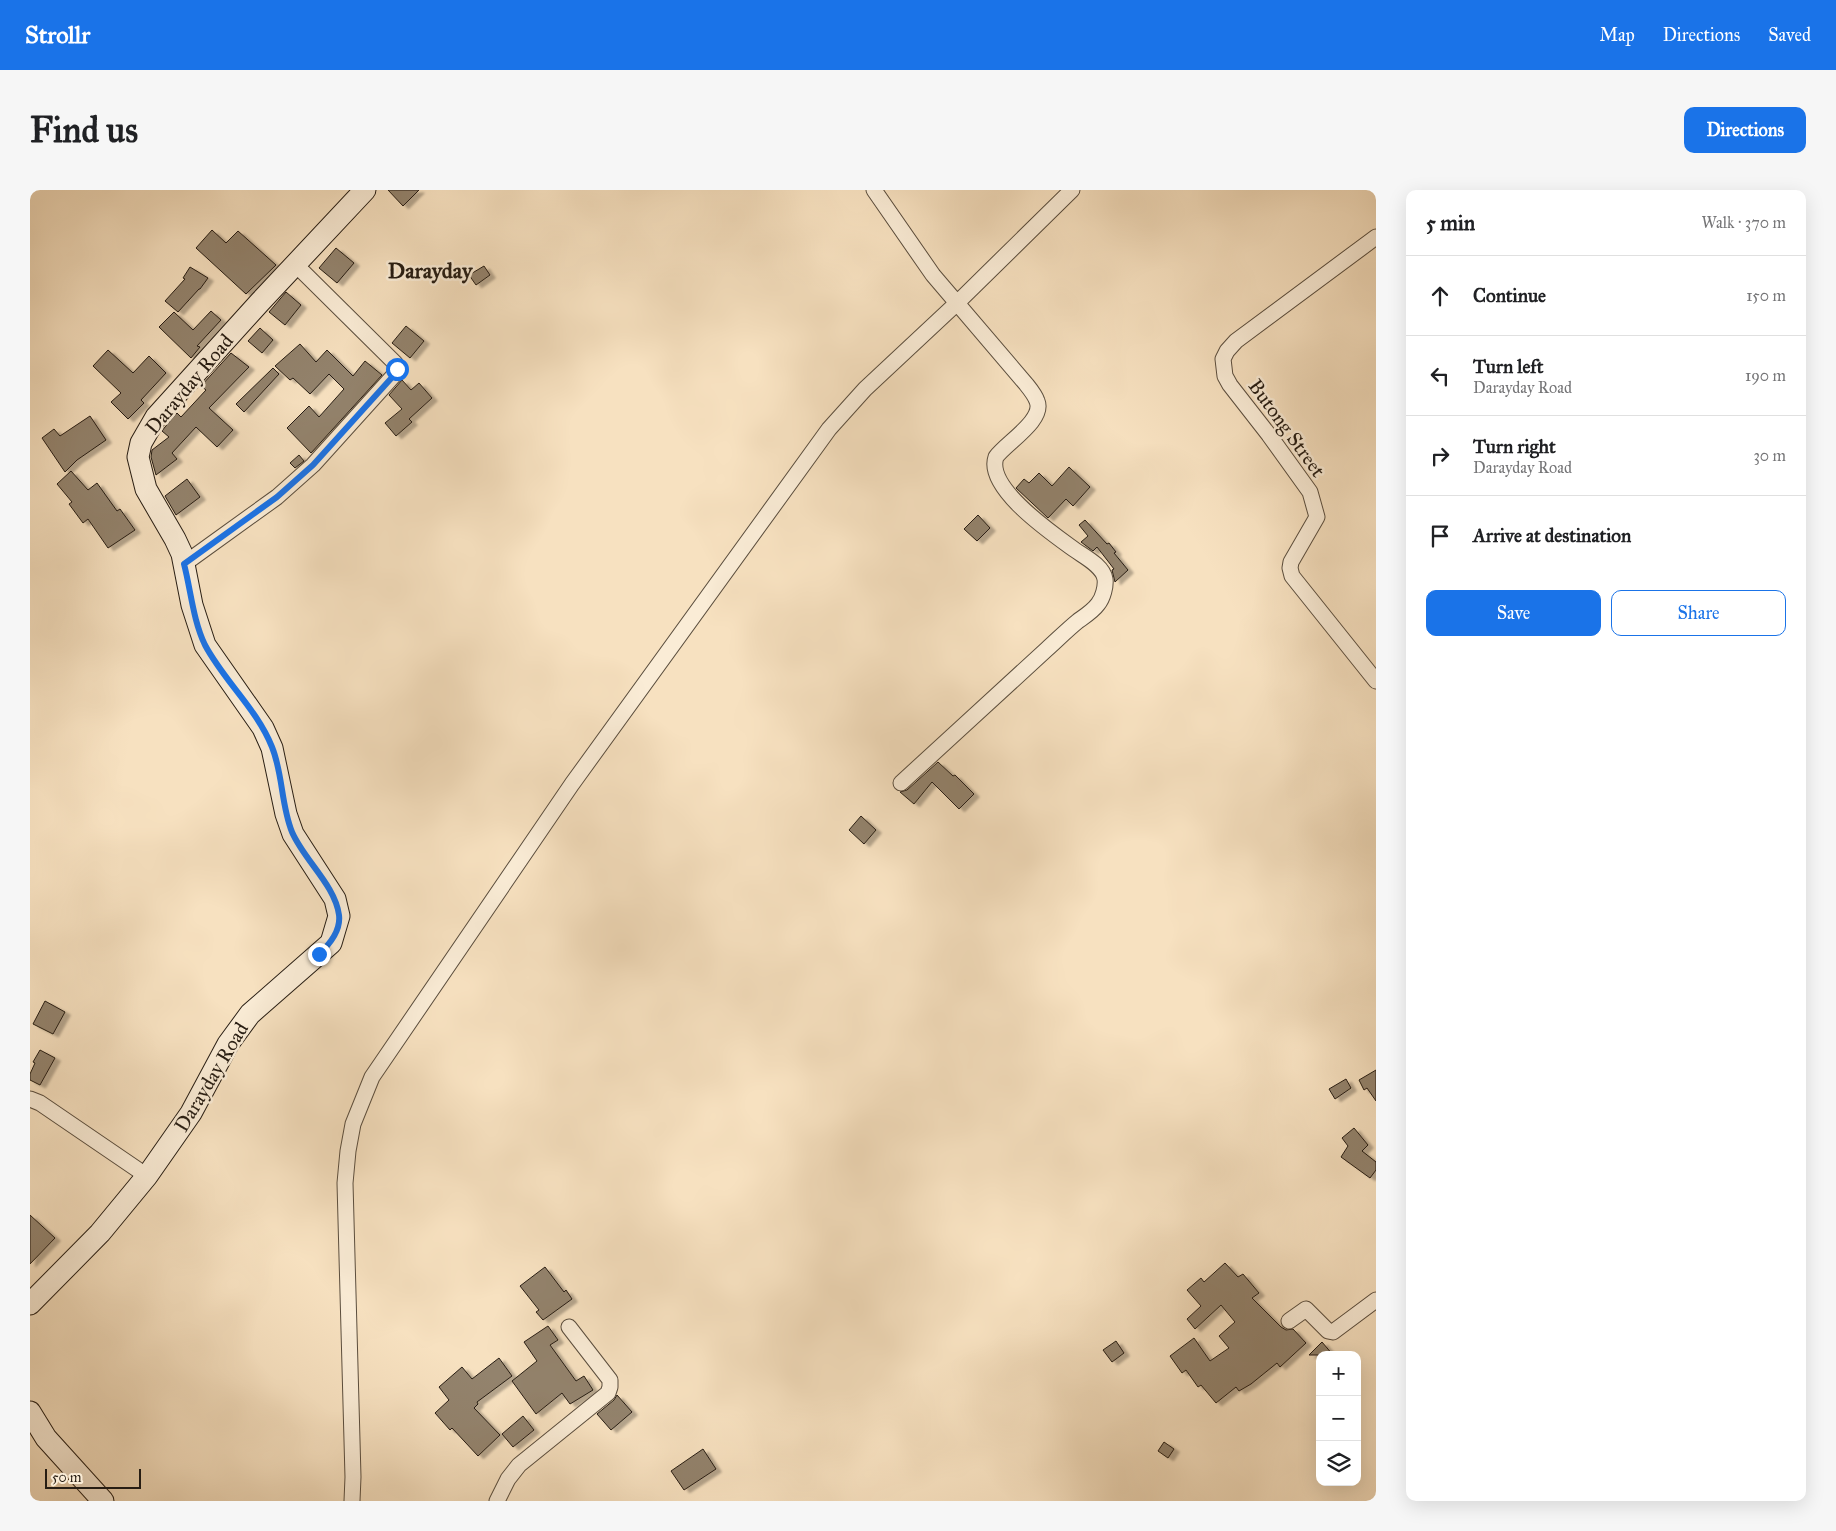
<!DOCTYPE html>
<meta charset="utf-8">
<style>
body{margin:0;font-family:"IM FELL Great Primer",serif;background:#f6f6f6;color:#202124}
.controls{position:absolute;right:15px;bottom:15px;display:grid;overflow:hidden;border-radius:10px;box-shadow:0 5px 20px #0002}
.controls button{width:45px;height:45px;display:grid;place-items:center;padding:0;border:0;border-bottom:1px solid #e0e0e0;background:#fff;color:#202124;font:25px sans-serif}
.scale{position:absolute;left:15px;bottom:12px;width:96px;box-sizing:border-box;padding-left:5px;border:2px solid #271d13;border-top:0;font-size:14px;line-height:18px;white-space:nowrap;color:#271d13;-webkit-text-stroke:4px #faecd6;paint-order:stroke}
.stop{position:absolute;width:15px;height:15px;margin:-11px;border:4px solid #1a73e8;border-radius:50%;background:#fff}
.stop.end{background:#1a73e8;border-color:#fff;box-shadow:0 1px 5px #0008}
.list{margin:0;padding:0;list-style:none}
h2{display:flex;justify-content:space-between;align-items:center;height:65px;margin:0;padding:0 20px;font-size:21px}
h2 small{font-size:16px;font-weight:400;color:#757577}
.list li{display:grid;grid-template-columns:32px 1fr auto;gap:15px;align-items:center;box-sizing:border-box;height:80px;padding:0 20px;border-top:1px solid #e0e0e0}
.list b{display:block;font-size:19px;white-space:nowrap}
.list p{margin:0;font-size:16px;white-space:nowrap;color:#757577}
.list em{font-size:16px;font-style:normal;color:#757577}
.actions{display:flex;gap:10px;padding:15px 20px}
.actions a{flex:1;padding:11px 0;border:1px solid #1a73e8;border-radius:10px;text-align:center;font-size:18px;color:#1a73e8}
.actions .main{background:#1a73e8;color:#fff}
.icon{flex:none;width:28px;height:28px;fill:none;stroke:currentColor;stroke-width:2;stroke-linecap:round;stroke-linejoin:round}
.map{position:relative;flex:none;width:1346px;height:1311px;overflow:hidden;border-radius:10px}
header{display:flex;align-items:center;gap:30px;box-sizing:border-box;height:70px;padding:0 25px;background:#1a73e8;color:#fff}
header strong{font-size:24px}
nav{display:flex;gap:28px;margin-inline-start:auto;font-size:18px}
.intro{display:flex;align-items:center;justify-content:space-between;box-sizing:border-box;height:120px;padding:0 30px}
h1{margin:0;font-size:35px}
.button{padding:12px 22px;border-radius:10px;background:#1a73e8;color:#fff;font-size:18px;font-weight:700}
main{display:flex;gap:30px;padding:0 30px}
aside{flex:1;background:#fff;border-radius:10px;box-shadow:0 5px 20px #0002}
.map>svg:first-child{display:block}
.building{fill:#93836d;stroke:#271d13;filter:url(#shadow)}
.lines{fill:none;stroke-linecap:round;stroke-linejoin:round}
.street-casing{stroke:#5b4e3e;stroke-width:17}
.secondary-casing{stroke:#271d13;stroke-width:23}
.street{stroke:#faecd6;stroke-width:15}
.secondary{stroke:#faecd6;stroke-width:21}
.route{stroke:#1a73e8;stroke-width:6}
.labels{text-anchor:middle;stroke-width:5;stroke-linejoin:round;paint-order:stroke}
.street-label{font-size:20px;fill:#271d13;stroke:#faecd6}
.quarter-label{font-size:22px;font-weight:bold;fill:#271d13;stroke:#faecd6}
</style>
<header>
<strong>Strollr</strong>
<nav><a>Map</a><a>Directions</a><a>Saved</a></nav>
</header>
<div class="intro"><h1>Find us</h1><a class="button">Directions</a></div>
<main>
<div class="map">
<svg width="1346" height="1311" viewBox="0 0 1346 1311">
<defs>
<filter id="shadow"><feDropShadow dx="5.5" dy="3" stdDeviation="1" flood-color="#0004"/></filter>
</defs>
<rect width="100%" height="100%" fill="#f7e1c0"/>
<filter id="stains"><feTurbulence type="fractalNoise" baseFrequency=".004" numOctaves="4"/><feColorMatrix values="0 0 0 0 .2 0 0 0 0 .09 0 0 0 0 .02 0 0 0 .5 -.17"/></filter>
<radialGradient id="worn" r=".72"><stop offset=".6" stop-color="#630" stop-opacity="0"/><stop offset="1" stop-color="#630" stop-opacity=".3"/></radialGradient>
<path class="building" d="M358,0H389L373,16Z
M182,40L196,53L208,41L246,75L216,104L166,58Z
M306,58L324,73L307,93L289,78Z
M454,76L460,85L446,95L439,85Z
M160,77L178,88L170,99H169L148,122L135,111L155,89L153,88Z
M256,102L271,115L255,135L239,122Z
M181,121L191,130L167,156L170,157L161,168L129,137L144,122L163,140Z
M376,136L394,151L380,168L362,153Z
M230,138L243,150L232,163L218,151Z
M270,154L286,172L297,160L323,186L335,171L352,185L281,263L257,238L279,216L289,227L314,199L299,184L280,204L263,188L260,190L245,176Z
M78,160L103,183L119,166L136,183L111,210L114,213L98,229L81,212L91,203L63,176Z
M201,163L219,177L179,218L203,240L187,257L166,237L142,263L147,269L126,285L121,267L122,260L139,247L132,241L135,237L147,223L151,227L176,200L171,196Z
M243,178L249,184L214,222L206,214Z
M372,190L381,200L389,193L402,208L379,229L382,232L366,246L355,233L372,219L359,205Z
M60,226L76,250L47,270L35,282L12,248L24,239L30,246Z
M269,265L274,271L265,278L260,273Z
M1039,277L1060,297L1043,316L1036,309L1018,328L986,298L994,289L999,293L1009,283L1022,296Z
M41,281L58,300L67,293L87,321L90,319L105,340L78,358L58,329L53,333L39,314L42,312L27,294Z
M157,289L170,307L146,325L135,306Z
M948,325L960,338L947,351L934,339Z
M1055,330L1077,354L1079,353L1086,362L1084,363L1098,380L1085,392L1082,380L1084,379L1067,357L1063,361L1051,352L1058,346L1049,335Z
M908,572L923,586L925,585L944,604L929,619L902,592L884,614L870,602L877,600Z
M831,626L846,640L834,654L819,640Z
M15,811L35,822L23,844L3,834Z
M10,860L25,868L10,895L0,890V884L5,873L3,872Z
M1346,880V911L1337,898L1334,900L1329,890Z
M1316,889L1321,898L1305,909L1299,899Z
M1324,938L1338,955L1332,961L1346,972V980L1340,988L1311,967L1318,956L1312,948Z
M0,1025L25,1048L0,1074Z
M1195,1073L1208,1087L1213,1084L1229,1103L1222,1108L1251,1137L1256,1140L1263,1139L1276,1153L1250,1177L1247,1173L1221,1194L1209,1201L1206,1197L1186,1213L1171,1195L1168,1197L1156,1180L1152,1183L1140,1166L1164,1148L1180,1171L1199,1158L1189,1146L1205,1132L1191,1115L1165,1139L1157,1129L1171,1116L1157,1100L1171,1088L1174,1092Z
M515,1077L534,1102L536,1100L542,1109L513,1130L506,1122L509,1120L490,1096Z
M518,1136L528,1150L520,1155L546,1191L554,1186L563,1200L540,1214L532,1203L506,1224L482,1191L507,1171L494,1152Z
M1086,1151L1094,1163L1082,1172L1073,1160Z
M1292,1152L1303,1165H1279Z
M469,1168L482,1186L447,1212L448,1214L444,1218L470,1245L448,1266L422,1238L420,1240L405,1223L419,1210L409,1197L432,1177L442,1189Z
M587,1205L602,1222L581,1240L567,1224L584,1210Z
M493,1226L504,1240L483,1257L472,1244Z
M1134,1252L1144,1259L1138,1268L1128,1261Z
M673,1259L686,1279L654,1300L641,1281Z"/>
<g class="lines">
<g class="street-casing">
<path id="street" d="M844,0L903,85L996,194C1000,199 1005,205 1007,211C1015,230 976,253 966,267C955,298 1023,344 1045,360C1055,367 1073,376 1075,389C1076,396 1073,408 1068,414C1063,421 1055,426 1048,431C1037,440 1027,450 1017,459C968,504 920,548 871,593
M1346,47L1206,151L1197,161L1193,169L1195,186L1200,195L1239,245L1280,302L1287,327L1261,372L1260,378L1262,386L1346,491
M154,374L247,307L283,275L366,183L367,179L365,173L265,74
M0,909L10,913L117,986
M1259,1131L1276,1119L1298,1141L1303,1142L1346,1110
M322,1311L323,1287L315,993L318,961L323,934L342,887L542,594L799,239L835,199L927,113L1042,0
M467,1311L478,1289L489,1275L578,1203L580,1197V1190L539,1137"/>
</g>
<g class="secondary-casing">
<path id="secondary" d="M0,1114L70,1043L117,986L161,923L198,854L220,824L301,753L309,726L305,709L263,644L256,624L242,558L233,538L175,455L162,415L152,364L145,349L116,299L108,267L111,253L126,227L230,112L335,0
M0,1222L16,1248L73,1311"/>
</g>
<use href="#street" class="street"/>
<use href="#secondary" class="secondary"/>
</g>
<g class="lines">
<path class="route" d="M289,764C300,754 311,741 309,725C305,695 274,670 262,642C251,615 253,584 242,557C227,519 194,491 175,455C163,430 161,401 154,374L247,307L283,275L366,183L367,179"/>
</g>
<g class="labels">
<g class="street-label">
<text transform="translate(159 194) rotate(-50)" y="7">Darayday Road</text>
<text transform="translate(1257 238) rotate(54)" y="7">Butong Street</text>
<text transform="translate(181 887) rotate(-59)" y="7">Darayday Road</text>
</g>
<g class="quarter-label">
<text x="400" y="88">Darayday</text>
</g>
</g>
<rect width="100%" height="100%" filter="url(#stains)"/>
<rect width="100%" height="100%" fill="url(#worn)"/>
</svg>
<div class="controls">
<button>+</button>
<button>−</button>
<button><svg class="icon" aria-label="layers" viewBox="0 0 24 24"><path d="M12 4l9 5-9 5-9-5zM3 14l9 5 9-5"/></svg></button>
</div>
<div class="scale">50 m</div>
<div class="stop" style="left:367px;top:179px"></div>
<div class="stop end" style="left:289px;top:764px"></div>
</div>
<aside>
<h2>5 min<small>Walk · 370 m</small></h2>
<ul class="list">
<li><svg class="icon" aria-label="ahead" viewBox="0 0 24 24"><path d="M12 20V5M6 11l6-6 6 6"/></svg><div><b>Continue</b></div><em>150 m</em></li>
<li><svg class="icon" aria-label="left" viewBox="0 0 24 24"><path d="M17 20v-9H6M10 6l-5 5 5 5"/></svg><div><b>Turn left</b><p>Darayday Road</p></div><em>190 m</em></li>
<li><svg class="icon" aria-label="right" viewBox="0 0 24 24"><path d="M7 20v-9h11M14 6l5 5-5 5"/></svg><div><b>Turn right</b><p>Darayday Road</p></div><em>30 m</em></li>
<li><svg class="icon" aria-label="arrive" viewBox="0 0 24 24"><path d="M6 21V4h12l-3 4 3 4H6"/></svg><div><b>Arrive at destination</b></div></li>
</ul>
<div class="actions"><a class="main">Save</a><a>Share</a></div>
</aside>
</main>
